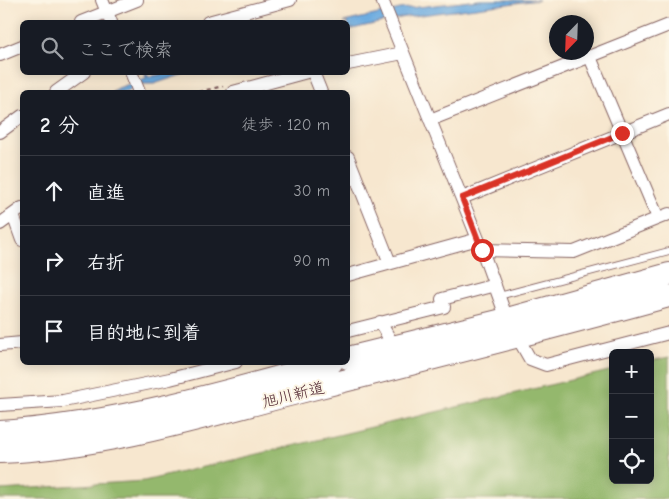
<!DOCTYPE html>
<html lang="ja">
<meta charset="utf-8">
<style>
body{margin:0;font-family:"Comic Neue","Klee One",sans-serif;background:#242831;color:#f1f3f6}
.controls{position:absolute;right:15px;bottom:15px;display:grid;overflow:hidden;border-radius:8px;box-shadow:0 2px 12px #0003}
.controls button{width:45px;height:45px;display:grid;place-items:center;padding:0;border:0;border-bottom:1px solid #363941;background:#171b24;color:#f1f3f6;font:25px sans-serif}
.compass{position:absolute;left:549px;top:15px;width:45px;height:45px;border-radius:50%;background:#171b24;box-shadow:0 2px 12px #0003;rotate:203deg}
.stop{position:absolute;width:15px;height:15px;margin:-11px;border:4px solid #d93025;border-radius:50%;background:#fff}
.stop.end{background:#d93025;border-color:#fff;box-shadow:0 1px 5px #0008}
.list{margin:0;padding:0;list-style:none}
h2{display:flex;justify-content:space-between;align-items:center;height:65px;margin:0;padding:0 20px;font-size:21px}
h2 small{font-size:16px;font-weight:400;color:#9ea1a6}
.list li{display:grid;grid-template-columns:32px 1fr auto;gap:15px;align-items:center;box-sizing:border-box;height:70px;padding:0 20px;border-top:1px solid #363941}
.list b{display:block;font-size:19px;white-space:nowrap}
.list em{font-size:16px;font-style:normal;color:#9ea1a6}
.icon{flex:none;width:28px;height:28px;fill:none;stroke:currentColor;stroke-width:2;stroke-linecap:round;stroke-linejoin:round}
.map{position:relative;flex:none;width:669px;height:499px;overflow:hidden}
.search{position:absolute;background:#171b24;box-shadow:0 2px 12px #0003;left:20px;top:20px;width:330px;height:55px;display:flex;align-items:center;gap:12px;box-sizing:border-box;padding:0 18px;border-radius:8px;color:#9ea1a6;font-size:19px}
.panel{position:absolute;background:#171b24;box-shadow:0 2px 12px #0003;left:20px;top:90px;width:330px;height:275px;border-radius:8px}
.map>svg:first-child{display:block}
.forest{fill:#94b86d;stroke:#6f6c4c}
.water{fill:#6dace0;stroke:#5c6686}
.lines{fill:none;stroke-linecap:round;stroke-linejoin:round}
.lane-casing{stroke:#876564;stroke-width:8}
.street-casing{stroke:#876564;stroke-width:14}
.highway-casing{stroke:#876564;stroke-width:24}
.path{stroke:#876564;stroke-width:2.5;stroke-dasharray:4 4;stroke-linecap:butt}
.lane{stroke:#fff;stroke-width:6}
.street{stroke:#fff;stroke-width:12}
.highway{stroke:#fff;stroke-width:22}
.route{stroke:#d93025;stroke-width:6}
.labels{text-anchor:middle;stroke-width:4;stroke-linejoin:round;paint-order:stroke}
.street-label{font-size:16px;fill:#4a1f2b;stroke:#fcf5e5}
</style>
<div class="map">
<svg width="669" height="499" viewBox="0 0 669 499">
<rect width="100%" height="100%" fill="#fcf5e5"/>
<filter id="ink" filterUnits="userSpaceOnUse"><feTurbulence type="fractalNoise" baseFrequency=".02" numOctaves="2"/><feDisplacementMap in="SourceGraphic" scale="10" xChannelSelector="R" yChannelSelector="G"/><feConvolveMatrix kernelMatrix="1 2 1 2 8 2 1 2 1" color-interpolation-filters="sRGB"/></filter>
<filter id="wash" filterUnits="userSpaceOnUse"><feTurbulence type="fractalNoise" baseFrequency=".0096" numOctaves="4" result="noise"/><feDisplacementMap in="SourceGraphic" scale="20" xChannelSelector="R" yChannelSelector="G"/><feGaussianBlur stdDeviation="1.12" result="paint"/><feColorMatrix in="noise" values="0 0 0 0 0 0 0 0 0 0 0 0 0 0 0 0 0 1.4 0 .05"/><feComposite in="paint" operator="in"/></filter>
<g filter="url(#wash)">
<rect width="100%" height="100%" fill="#f7e7cf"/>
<path class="forest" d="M669,357V499H0V490L144,481L613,370V480H650V361Z"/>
<path class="water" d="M480,0H539L405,17L348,30V22H344L400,9Z
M145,73H147L148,77L167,73H187L154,84H143L126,92H112L118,88L146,78Z"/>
</g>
<g filter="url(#ink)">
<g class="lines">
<g class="lane-casing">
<path id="lane" d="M499,296L669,251"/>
</g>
<g class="street-casing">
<path id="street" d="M102,0L111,22
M382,0L478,239L507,319L530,359L546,365L669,333
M81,22L137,0
M208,22L290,0
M0,55L22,46
M590,57L658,218
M348,64L403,53
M131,72L139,92
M313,72L321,92
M56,92L84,72
M233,92L307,72
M430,120L669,25
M0,132L22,116
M348,157L390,263
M462,198L669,114
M13,215L22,240
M0,224L22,208
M482,250L574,252L669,214
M348,275L478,239
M380,322L393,345
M348,331L444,307L442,299L495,285
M0,345L22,343
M0,405L63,401L170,379L236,362"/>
</g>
<g class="highway-casing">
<path id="highway" d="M348,358L507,319L669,274
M0,432C113,424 224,393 332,362
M0,452C102,448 201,418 300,392C423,361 546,330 669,296"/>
</g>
<path class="path" d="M199,92L223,86"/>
<use href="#lane" class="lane"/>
<use href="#street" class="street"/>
<use href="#highway" class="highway"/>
</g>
</g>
<g class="lines" filter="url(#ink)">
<path class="route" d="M482,250L462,198L622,133"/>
</g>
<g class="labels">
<g class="street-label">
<text transform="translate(293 394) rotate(-14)" y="6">旭川新道</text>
</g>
</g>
</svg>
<div class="controls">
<button>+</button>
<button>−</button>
<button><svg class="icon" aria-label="locate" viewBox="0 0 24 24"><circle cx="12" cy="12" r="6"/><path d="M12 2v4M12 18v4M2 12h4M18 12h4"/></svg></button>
</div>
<svg class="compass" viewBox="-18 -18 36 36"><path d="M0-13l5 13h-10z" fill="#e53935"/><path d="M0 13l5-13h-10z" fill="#9ea1a6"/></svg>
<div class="stop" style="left:482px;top:250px"></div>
<div class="stop end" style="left:622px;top:133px"></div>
<div class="search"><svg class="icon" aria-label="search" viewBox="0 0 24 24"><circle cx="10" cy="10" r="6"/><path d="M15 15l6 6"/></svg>ここで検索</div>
<section class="panel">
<h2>2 分<small>徒歩 · 120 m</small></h2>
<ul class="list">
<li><svg class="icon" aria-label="ahead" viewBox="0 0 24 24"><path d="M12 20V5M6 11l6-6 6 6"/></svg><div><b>直進</b></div><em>30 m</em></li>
<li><svg class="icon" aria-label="right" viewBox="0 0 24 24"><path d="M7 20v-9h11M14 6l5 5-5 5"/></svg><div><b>右折</b></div><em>90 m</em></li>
<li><svg class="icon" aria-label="arrive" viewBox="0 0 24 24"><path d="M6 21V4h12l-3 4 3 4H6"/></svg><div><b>目的地に到着</b></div></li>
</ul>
</section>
</div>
